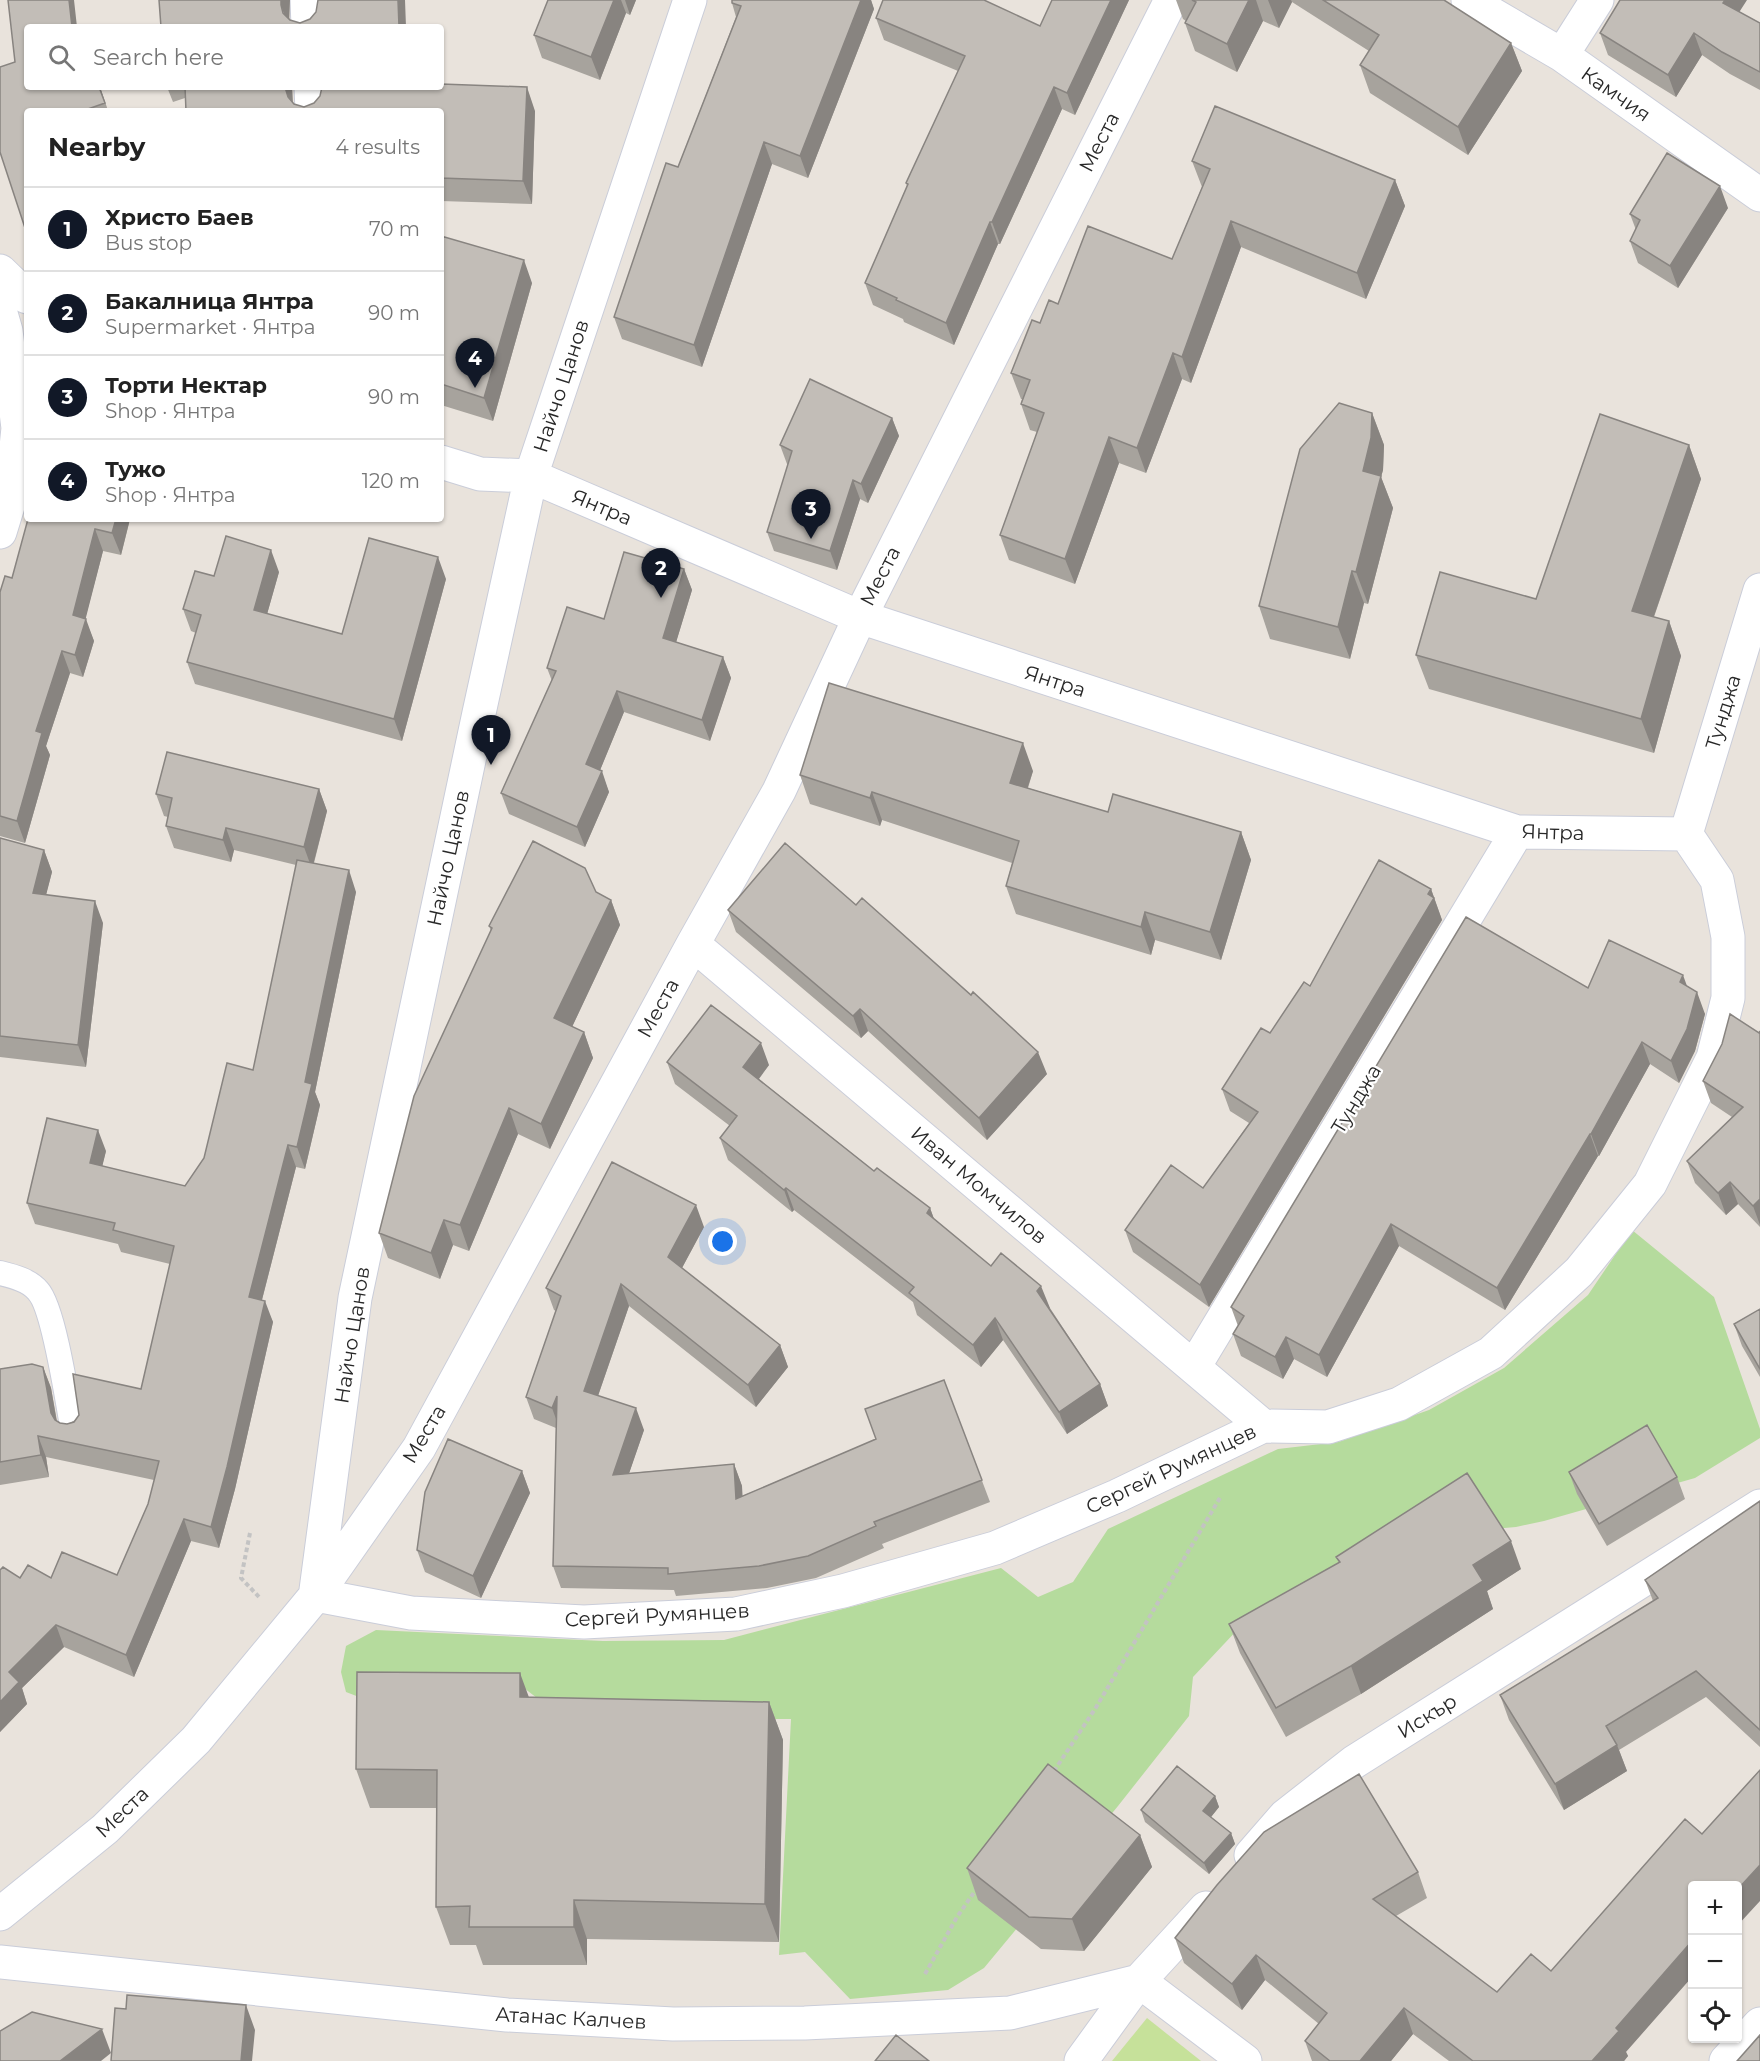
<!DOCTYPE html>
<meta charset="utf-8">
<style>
body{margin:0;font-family:Montserrat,sans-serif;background:#f2f2f2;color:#222}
.controls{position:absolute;right:18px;bottom:18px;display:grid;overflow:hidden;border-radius:6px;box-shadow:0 2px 4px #0004}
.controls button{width:54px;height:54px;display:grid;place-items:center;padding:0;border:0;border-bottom:2px solid #e0e0e0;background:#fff;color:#222;font:30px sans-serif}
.you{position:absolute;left:723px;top:1242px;width:21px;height:21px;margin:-15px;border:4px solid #fff;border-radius:50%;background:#1a73e8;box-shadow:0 0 0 9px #1a73e833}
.badge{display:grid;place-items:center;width:39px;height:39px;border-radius:50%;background:#111827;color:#fff;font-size:20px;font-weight:700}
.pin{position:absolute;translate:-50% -50px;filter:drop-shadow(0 2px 3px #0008)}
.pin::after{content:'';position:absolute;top:32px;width:21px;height:18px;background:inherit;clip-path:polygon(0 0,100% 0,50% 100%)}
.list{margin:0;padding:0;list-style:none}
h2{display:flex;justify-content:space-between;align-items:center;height:78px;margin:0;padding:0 24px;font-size:26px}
h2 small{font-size:20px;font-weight:400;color:#767676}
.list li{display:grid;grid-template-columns:39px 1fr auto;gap:18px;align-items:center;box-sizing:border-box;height:84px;padding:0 24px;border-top:2px solid #e0e0e0}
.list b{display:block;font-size:22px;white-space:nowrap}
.list p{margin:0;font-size:20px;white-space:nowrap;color:#767676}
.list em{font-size:20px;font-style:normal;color:#767676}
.icon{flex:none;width:33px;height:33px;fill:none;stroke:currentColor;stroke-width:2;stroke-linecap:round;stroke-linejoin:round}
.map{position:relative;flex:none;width:1760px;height:2061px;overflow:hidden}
.search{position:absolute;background:#fff;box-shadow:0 2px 4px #0004;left:24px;top:24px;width:420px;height:66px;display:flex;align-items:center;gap:15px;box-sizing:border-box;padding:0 21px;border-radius:6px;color:#767676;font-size:22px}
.panel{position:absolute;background:#fff;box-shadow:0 2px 4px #0004;left:24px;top:108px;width:420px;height:414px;border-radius:6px}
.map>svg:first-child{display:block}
.green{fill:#b5db9d}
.pitch{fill:#c6e19a}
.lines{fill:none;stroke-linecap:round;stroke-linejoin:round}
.lane-casing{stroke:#cacdd9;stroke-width:26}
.street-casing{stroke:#cacdd9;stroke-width:35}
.path{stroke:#c3c3c3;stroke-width:4;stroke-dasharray:4.5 3;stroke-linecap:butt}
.lane{stroke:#fff;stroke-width:24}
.street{stroke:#fff;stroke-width:33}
.wall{fill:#a7a39d}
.shaded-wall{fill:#888480}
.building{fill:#c2bdb7;stroke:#888480;stroke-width:1.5}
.labels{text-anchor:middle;stroke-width:4.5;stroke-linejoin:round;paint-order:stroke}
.street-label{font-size:20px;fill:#282828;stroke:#fff}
</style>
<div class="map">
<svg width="1760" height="2061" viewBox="0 0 1760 2061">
<rect width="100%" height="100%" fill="#e9e3dc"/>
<path class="green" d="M1632,1230L1714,1297L1760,1429V1438L1695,1478L1544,1521L1516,1527L1387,1538L1255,1611L1193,1677L1189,1716L1118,1806L984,1968L948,1990L850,1999L805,1952L779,1955L791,1719H564L515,1681L359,1697L346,1692L341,1672L346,1646L376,1630L603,1641L724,1640L1001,1568L1038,1597L1073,1582L1108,1529L1278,1449L1338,1442L1429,1410L1504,1368L1588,1295Z"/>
<path class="pitch" d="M1147,2018L1201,2061H1112Z"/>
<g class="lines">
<g class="lane-casing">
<path id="lane" d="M0,1273C12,1276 29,1280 38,1291C54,1308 68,1404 73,1432"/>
</g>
<g class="street-casing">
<path id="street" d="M307,0L308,27
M1468,0L1562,55L1760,195
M1562,55L1597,0
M311,87L312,111
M0,271L27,297
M0,310L6,331L18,428L11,496L0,532
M441,462L480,474L531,476L860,617L1517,832L1686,834
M1686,834L1760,590
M693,944L1263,1426
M1194,1367L1517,832
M316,1590L355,1298L479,713L531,476L690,0
M316,1595L411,1613L584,1622L736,1614L843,1591L995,1548L1117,1496L1263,1426L1328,1427L1399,1404L1491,1353L1579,1272L1650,1184L1713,1058L1728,998V937L1717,880L1686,834
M1251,1855L1285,1816L1354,1762L1760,1506
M0,1914L105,1829L196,1740L316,1595L419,1448L693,944L779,791L860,617L1171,0
M0,1962L507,2015L673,2024L805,2023L1010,2013L1139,1981
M1139,1981L1245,2061
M1081,2061L1139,1981L1206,1908
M1726,2061L1760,2024"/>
</g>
<path class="path" d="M250,1533L241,1578L259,1597
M1054,1771L1095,1709L1221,1496
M925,1974L957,1917L977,1888"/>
<use href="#lane" class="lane"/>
<use href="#street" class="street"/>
</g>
<path class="wall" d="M548,0H636L630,15L626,13L600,80L542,58L534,35Z
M732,0H871L874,9L808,178L772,164L702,367L622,339L614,317L678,167L736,17L732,3Z
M1052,0H1129L1075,115L1062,109L1000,244H998L954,345L904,322L903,319L873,305L865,283L907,186L906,183L958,71L884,40L876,18L1040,26Z
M1176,0H1444L1511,43L1522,71L1468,155L1370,93L1360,65L1369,51L1292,2L1279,28L1263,21L1237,72L1195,51L1185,23L1186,21L1183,19Z
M1739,12L1760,23V90L1730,74L1702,55L1676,97L1608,55L1600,33Z
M15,62L27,87H100L108,111H27Z
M167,87H292L293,103L294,104L304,107L535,111L532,204L441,201V111H186L185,98L173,102Z
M1192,161L1395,180L1405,206L1366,299L1241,247L1191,383L1182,379L1146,473L1119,463L1075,584L1009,560L1000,535L1037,432L1030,430L1021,404L1022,399H1021L1011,373L1040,323L1058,304L1172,259L1202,187Z
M1728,208L1678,288L1638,263L1630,241L1636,230L1630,214Z
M441,236L532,283L493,421L441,405Z
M1372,413L1384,445L1383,470L1381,477L1393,508L1368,604L1364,603L1350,659L1270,639L1259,606Z
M892,418L899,436L868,503L860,499L837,570L774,551L767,532L788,465L787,464L780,445Z
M1689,445L1701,479L1654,617L1669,621L1681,656L1654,753L1429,689L1416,655L1536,599Z
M28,519H130L121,555L103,551L85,619L94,641L83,677L70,673L46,746L50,755L25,843L0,836V592L12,578Z
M684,569L692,590L676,642L723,657L731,678L710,741L624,712L600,770L609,792L585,847L509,814L501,793L552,681L547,668L604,619Z
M279,572L267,614L342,634L446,579L402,741L195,684L187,662L196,633L191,631L183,609L214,576Z
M1033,771L1028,788L1108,812L1241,832L1251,860L1221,960L1155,940L1151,955L1016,914L1006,886L1012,863L882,820L880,826L810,804L800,775Z
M319,789L327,811L314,863L356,892L315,1092L320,1105L305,1169L296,1167L262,1300L273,1322L235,1489L219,1548L191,1541L134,1677L64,1647L22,1688L27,1704L0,1732V1570L20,1578L117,1575L148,1504L154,1480L46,1457L49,1477L0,1485V1369L43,1367L51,1388L57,1421L60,1423L67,1424L141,1389L170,1264L121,1252L118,1244L35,1224L27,1203L106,1151L102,1166L185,1186L204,1158L253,1070L296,865L234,850L231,862L174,848L166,826L168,817L164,816L156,794Z
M0,838L44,850L52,872L46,894L103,923L86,1067L0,1057Z
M1431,889L1442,920L1209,1307L1133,1252L1125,1230L1203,1188L1249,1123L1230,1111L1222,1089L1310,986Z
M596,892L611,900L620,925L572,1027L584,1032L593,1058L550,1149L518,1134L469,1251L453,1245L440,1279L388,1258L379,1233L491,931L489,926Z
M728,910L1047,1074L987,1140L868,1031L861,1038L736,932Z
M1688,987L1705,1014L1695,1051L1679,1083L1650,1064L1599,1156H1598L1505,1310L1399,1246L1327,1377L1294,1359L1283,1379L1241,1356L1233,1334L1238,1326L1231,1307L1588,988Z
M1760,1031V1227L1738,1204L1726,1215L1695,1183L1687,1161L1732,1117L1711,1103L1703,1081Z
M667,1062L769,1065L759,1079L874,1171L930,1208L934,1219L991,1266L1050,1308L1100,1384L1108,1406L1067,1434L1003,1340L981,1367L917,1315L913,1302L794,1210L792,1212L728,1160L720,1138L730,1126L675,1084Z
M704,1227L682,1268L780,1345L788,1367L756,1407L629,1306L598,1396L644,1430L629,1473L734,1464L742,1486V1496L876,1439L944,1380L990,1502L882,1544L884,1548L816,1578L767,1588L676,1596L674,1590L561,1588L553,1566L556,1428L534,1419L526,1397L556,1311L554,1310L546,1288Z
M1760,1309V1377L1742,1346L1734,1324Z
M522,1471L530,1493L481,1598L425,1572L417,1550Z
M1569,1472L1677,1477L1685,1499L1607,1546L1577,1494Z
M1760,1501V1747L1706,1697L1619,1750L1627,1771L1564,1810L1509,1720L1500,1695L1653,1601L1645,1580Z
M1336,1557L1521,1569L1487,1591L1493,1609L1361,1694L1286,1737L1240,1653L1229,1624L1339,1563Z
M529,1697L769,1702L783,1740L779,1942L587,1939V1965H483L476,1945H450L436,1907L437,1808H370L356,1769Z
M1215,1796L1219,1807L1211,1817L1231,1833L1235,1844L1209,1874L1145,1822L1141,1810Z
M1140,1835L1152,1867L1084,1951L1041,1949L978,1900L967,1868Z
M1418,1872L1427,1898L1396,1916L1497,1992L1626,2052L1628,2056L1624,2061H1449L1413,2034L1391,2061H1312L1305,2041L1319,2024L1265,1980L1242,2010L1184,1963L1175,1938Z"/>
<path class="shaded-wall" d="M69,0H74L77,27H72Z
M281,0H290L289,27H288L281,5Z
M398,0H405L406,27H399Z
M614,0H621L626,13L600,80L591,57Z
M625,0H636L630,15Z
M861,0H871L874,9L808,178L800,156Z
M1111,0H1129L1075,115L1067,93Z
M1249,0H1256L1263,21L1237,72L1227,44Z
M1268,0H1291L1292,2L1279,28Z
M1725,0H1747L1731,25L1723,3Z
M1694,33L1702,55L1676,97L1668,75Z
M1511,43L1522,71L1468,155L1458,127Z
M99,87H100L108,111Z
M285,87H292L293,111L288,97Z
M527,87L535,111L532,204L523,181Z
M1054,87L1062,109L1000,244L992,222Z
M764,142L772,164L702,367L694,345Z
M1395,180L1405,206L1366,299L1357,273Z
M1720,186L1728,208L1678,288L1670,266Z
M1231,221L1241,247L1191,383L1182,357Z
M990,222L998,244L954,345L946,323Z
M524,260L532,283L493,421L484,398Z
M1173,353L1182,379L1146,473L1137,448Z
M1372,413L1384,445L1383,470L1381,477L1393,508L1368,604L1356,572L1363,471Z
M892,418L899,436L868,503L861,484Z
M1109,437L1119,463L1075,584L1065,559Z
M1689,445L1701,479L1644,645L1632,611Z
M853,480L860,499L837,570L830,551Z
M116,519H130L121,555L112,533Z
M95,529L103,551L83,629L86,619L94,641L83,677L75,655L73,615Z
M271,550L279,572L262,632L254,610Z
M438,557L446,579L402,741L394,719Z
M684,569L692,590L671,659L663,638Z
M1352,571L1364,603L1350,659L1338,627Z
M1669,621L1681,656L1654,753L1641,719Z
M62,651L70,673L46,746L50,755L25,843L17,821L36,731Z
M723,657L731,678L710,741L702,720Z
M617,691L624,712L594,785L586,764Z
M1023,743L1033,771L1020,811L1010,783Z
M602,771L609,792L585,847L577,827Z
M319,789L327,811L312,869L304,847Z
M872,792L882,820L880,826L870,798Z
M226,828L234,850L231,862L223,840Z
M1241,832L1251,860L1221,960L1210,932Z
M44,850L52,872L41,915L33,893Z
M349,870L356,892L315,1092L320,1105L305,1169L297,1147L305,1082Z
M1431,889L1442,920L1209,1307L1200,1285Z
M611,900L620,925L564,1044L554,1018Z
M95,901L103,923L86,1067L78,1045Z
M1145,912L1155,940L1151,955L1141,927Z
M1683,975L1691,997L1680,982Z
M1697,992L1705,1014L1695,1051L1679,1083L1671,1061Z
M860,1009L868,1031L861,1038L853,1016Z
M584,1032L593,1058L550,1149L541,1124Z
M1642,1042L1650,1064L1599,1156L1591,1134Z
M761,1043L769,1065L751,1089L743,1067Z
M1038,1052L1047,1074L987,1140L979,1118Z
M509,1108L518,1134L469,1251L460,1225Z
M98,1130L106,1151L98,1184L90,1163Z
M1590,1134L1598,1156L1505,1310L1497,1288Z
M288,1145L296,1167L257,1319L249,1297Z
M1730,1182L1738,1204L1726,1215L1718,1193Z
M786,1188L794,1210L792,1212L784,1190Z
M1760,1199V1225L1753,1206Z
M696,1205L704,1227L676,1279L668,1257Z
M930,1208L938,1230L927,1213Z
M444,1220L453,1245L440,1279L431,1253Z
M1391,1224L1399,1246L1327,1377L1319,1355Z
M621,1284L629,1306L592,1413L584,1391Z
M1041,1286L1050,1308L1045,1313L1037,1291Z
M265,1301L273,1322L235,1489L219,1548L211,1527Z
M995,1318L1003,1340L981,1367L973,1345Z
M1286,1337L1294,1359L1283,1379L1275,1357Z
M780,1345L788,1367L756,1407L748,1385Z
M43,1367L51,1388L59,1435L51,1413Z
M1100,1384L1108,1406L1067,1434L1059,1412Z
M557,1396L560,1430L552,1408Z
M636,1408L644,1430L621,1497L613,1475Z
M38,1436L46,1457L49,1477L41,1455Z
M734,1464L742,1486L744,1521L736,1499Z
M522,1471L530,1493L481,1598L473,1576Z
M184,1519L191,1541L134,1677L126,1655Z
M1511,1541L1521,1569L1487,1591L1493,1609L1361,1694L1351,1666L1473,1565Z
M56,1625L64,1647L22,1688L27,1704L0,1732V1702L9,1672Z
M520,1673L534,1711L520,1697Z
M769,1702L783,1740L779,1942L765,1904Z
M1617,1745L1627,1771L1564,1810L1555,1784Z
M1215,1796L1219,1807L1207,1822L1203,1811Z
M1231,1833L1235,1844L1209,1874L1204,1863Z
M1140,1835L1152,1867L1084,1951L1072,1919Z
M1760,1865V1901L1737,1926V1890Z
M574,1900L587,1939V1965L574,1927Z
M1692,1941V1977L1626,2052L1628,2056L1624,2061H1592L1616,2028Z
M1256,1955L1265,1980L1242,2010L1232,1984Z
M246,2005L255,2030L252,2061H241Z
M1404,2008L1413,2034L1391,2061H1360Z
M102,2029L111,2053L101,2061H60Z"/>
<path class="building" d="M8,0H69L72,27H27V87H99L105,103L88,109L89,111H27V234L0,152V67L15,62Z
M159,0H281V5L283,13L290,20L300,23L310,19L316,12L318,0H398L399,27H161Z
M548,0H614L591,57L534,35Z
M732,0H861L800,156L764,142L694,345L614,317L666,163L678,167L741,6L732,3Z
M883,0H984L1040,26L1052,0H1111L1067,93L1054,87L992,222H990L946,323L896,300L897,298L865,283L908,184L906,183L965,56L876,18Z
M1192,0H1249L1227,44L1185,23L1196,2Z
M1323,0H1444L1511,43L1458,127L1360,65L1379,35Z
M1620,0H1725L1723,3L1760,23V72L1722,52L1694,33L1668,75L1600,33Z
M441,84L527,87L523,181L441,178V111H186L185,87H285L288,97L294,104L304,107L314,103L320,96L322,87H441Z
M1215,106L1395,180L1357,273L1231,221L1182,357L1173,353L1137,448L1109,437L1065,559L1000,535L1044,413L1021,404L1030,380L1011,373L1032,320L1040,323L1049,300L1058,304L1088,226L1172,259L1210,169L1192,161Z
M1667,153L1720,186L1670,266L1630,241L1640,220L1630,214Z
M441,236L524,260L484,398L441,384Z
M810,379L892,418L861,484L853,480L830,551L767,532L792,451L780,445Z
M1339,403L1372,413L1371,438L1363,471L1381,476L1356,572L1352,571L1338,627L1259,606L1300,449Z
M1600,414L1689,445L1632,611L1669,621L1641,719L1416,655L1440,572L1536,599Z
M28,519H116L112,533L95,529L73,615L86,619L75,655L62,651L36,731L42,733L17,821L0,816V592L5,576L12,578Z
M226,536L271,550L254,610L342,634L369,538L438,557L394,719L187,662L201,615L183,609L195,571L214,576Z
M624,552L684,569L663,638L723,657L702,720L617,691L586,764L602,771L577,827L501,793L556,671L547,668L567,607L604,619Z
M829,683L1023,743L1010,783L1108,812L1113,794L1241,832L1210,932L1145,912L1141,927L1006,886L1019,841L872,792L870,798L800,775Z
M167,752L319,789L304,847L226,828L223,840L166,826L172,798L156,794Z
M0,838L44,850L33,893L95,901L78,1045L0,1036Z
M533,841L585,868L596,892L611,900L554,1018L584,1032L541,1124L509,1108L460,1225L444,1220L431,1253L379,1233L414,1096L492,928L489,926Z
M785,843L856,905L862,898L971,995L973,992L1038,1052L979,1118L860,1009L853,1016L728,910Z
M297,860L349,870L305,1082L312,1084L297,1147L288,1145L249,1297L265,1301L227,1467L211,1527L184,1519L126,1655L56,1625L9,1672L19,1682L0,1702V1570L3,1567L20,1578L28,1565L51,1578L62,1552L117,1575L148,1504L159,1461L38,1436L41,1455L0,1462V1369L32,1364L43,1367L51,1413L55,1420L60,1423L67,1424L74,1422L79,1415L73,1374L141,1389L174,1246L113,1230L115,1223L27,1203L47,1118L98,1130L90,1163L185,1186L204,1158L227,1063L253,1070Z
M1379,860L1431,889L1428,894L1434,898L1200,1285L1125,1230L1171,1165L1203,1188L1258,1112L1222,1089L1261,1028L1270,1033L1304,982L1310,986Z
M1466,917L1588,988L1609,940L1683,975L1680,982L1697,992L1687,1029L1671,1061L1642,1042L1591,1134H1590L1497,1288L1391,1224L1319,1355L1286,1337L1275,1357L1233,1334L1244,1316L1231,1307Z
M711,1005L761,1043L743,1067L874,1171L877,1168L930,1208L927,1213L991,1266L1001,1253L1041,1286L1037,1291L1100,1384L1059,1412L995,1318L973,1345L909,1293L914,1287L786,1188L784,1190L720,1138L737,1116L667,1062Z
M1730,1014L1759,1033L1760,1031V1199L1753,1206L1730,1182L1718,1193L1687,1161L1743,1107L1703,1081L1722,1044Z
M612,1162L696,1205L668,1257L780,1345L748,1385L621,1284L584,1391L636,1408L613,1475L734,1464L736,1499L876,1439L865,1409L944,1380L982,1480L874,1522L876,1526L808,1556L759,1566L668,1574V1568L553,1566L557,1396L552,1408L526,1397L561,1296L546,1288Z
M1760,1309V1369L1734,1324Z
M1647,1425L1677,1477L1599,1524L1569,1472Z
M448,1439L522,1471L473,1576L417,1550L425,1492Z
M1467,1473L1511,1541L1473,1565L1483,1581L1351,1666L1276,1708L1229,1624L1340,1562L1336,1557Z
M1760,1501V1730L1696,1671L1606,1726L1617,1745L1555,1784L1500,1695L1658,1598L1645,1580Z
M357,1672L520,1673V1697L769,1702L765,1904L574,1900V1927H469L470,1906L436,1907L437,1770L356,1769Z
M1048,1764L1140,1835L1072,1919L1029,1917L967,1868Z
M1177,1766L1215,1796L1203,1811L1231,1833L1204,1863L1141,1810Z
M1760,1770V1865L1737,1890V1886H1692V1941L1616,2028L1619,2031L1592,2061H1473L1404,2008L1360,2061H1330L1305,2041L1327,2013L1256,1955L1232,1984L1175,1938L1217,1885L1264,1832L1359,1774L1418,1872L1373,1899L1497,1992L1531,1954L1551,1971L1685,1819L1702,1834Z
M127,1995L246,2005L241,2061H111L115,2008L126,2009Z
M32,2012L102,2029L60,2061H0V2031Z
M896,2035L929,2061H875Z
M1760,2035V2061H1737Z"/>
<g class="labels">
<g class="street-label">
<text transform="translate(1616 94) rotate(35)" y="7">Камчия</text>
<text transform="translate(1099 142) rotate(-63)" y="7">Места</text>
<text transform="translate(561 386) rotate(-72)" y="7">Найчо Цанов</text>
<text transform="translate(602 507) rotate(23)" y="7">Янтра</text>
<text transform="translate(880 576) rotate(-63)" y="7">Места</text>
<text transform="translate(1055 681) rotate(18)" y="7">Янтра</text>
<text transform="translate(1723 712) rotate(-73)" y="7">Тунджа</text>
<text transform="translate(1553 832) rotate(2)" y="7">Янтра</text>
<text transform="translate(448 858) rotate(-78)" y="7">Найчо Цанов</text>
<text transform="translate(658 1008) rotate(-61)" y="7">Места</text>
<text transform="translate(1356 1099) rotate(-59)" y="7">Тунджа</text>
<text transform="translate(979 1185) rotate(40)" y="7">Иван Момчилов</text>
<text transform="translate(352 1335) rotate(-81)" y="7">Найчо Цанов</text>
<text transform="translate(424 1434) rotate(-59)" y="7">Места</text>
<text transform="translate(1171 1469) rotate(-25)" y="7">Сергей Румянцев</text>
<text transform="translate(657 1615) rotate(-3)" y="7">Сергей Румянцев</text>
<text transform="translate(1427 1716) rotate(-32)" y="7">Искър</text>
<text transform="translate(122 1812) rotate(-43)" y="7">Места</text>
<text transform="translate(571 2018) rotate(3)" y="7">Атанас Калчев</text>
</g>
</g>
</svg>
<div class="controls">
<button>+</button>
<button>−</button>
<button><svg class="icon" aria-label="locate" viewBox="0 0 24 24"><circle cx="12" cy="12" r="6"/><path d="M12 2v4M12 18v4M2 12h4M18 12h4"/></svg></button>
</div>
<div class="you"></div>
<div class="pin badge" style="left:491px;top:765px">1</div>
<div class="pin badge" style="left:661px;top:598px">2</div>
<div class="pin badge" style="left:811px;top:539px">3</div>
<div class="pin badge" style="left:475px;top:388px">4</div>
<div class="search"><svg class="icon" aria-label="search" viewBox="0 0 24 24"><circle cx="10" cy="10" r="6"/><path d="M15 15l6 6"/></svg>Search here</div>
<section class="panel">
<h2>Nearby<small>4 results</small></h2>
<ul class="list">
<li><span class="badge">1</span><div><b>Христо Баев</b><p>Bus stop</p></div><em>70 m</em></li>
<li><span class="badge">2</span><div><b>Бакалница Янтра</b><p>Supermarket · Янтра</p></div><em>90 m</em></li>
<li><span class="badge">3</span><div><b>Торти Нектар</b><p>Shop · Янтра</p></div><em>90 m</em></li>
<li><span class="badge">4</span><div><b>Тужо</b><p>Shop · Янтра</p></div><em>120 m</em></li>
</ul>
</section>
</div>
